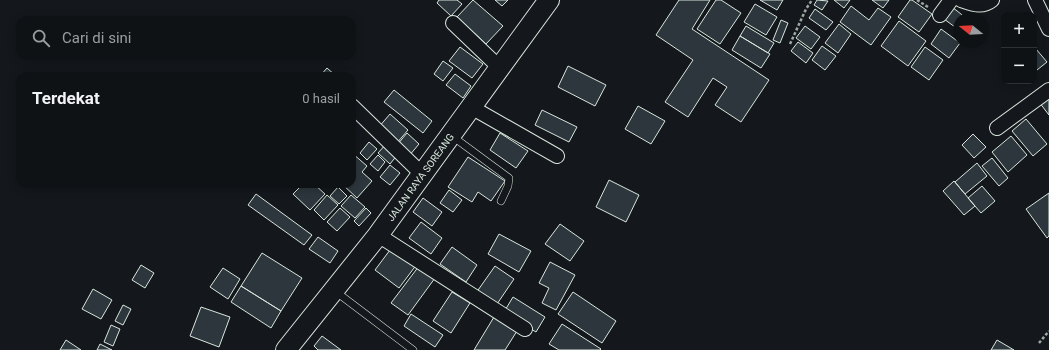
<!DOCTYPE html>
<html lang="id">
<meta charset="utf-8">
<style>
body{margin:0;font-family:Roboto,sans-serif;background:#181b1e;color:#f1f3f6}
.controls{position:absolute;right:12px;top:12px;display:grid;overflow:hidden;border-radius:8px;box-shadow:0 2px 10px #0003}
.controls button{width:36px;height:36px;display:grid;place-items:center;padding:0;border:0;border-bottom:1px solid #2f3234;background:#0f1215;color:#f1f3f6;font:20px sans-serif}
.compass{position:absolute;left:953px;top:12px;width:36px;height:36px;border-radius:50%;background:#0f1215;box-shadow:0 2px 10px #0003;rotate:288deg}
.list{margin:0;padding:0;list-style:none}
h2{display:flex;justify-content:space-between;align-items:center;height:52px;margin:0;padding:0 16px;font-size:17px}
h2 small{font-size:13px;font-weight:400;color:#9b9ea0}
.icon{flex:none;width:22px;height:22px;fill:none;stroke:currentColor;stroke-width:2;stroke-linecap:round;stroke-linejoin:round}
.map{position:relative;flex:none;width:1049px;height:350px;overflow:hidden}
.search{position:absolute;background:#0f1215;box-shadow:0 2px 10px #0003;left:16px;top:16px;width:340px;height:44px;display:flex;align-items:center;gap:10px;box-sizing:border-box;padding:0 14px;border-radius:12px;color:#9b9ea0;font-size:15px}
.panel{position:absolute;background:#0f1215;box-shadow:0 2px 10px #0003;left:16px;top:72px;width:340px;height:116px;border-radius:12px}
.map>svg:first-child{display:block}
.building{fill:#2c363c;stroke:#d8e6dc}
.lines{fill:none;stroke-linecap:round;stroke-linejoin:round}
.lane-casing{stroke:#d8e6dc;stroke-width:8}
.street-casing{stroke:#d8e6dc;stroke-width:16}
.secondary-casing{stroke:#d8e6dc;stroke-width:22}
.path{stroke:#9da8a2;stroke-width:2.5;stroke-dasharray:3 2;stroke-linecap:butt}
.lane{stroke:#14181c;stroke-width:7}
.street{stroke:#14181c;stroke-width:14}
.secondary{stroke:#14181c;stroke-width:20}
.labels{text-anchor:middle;stroke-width:3;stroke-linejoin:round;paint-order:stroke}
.street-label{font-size:10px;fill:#d8e6dc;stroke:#14181c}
</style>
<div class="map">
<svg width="1049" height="350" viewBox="0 0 1049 350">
<rect width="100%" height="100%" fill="#14181c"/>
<path class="building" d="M439,0H457L462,4L451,16L437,3Z
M473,0L503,26L486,44L457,17Z
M495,0H508L502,6Z
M679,0H710L692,29L769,80L741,122L715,105L727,87L713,78L688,117L665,102L693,60L656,35Z
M716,0H721L741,13L720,44L697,29Z
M760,0H783L777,10Z
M817,0L828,1L822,10L814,5Z
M834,0H850L844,8Z
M872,0H889L883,8Z
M910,0H912L932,14L919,32L898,17Z
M755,4L777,17L766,35L744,22Z
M851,6L869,20L878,8L891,17L871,45L840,22Z
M952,7L966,18H959V30L944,19Z
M815,9L833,22L826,30L809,18Z
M781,20L788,23L780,43L773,40Z
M899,21L926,41L908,66L881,46Z
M839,24L851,34L838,53L825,43Z
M746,26L774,43L768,53L740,36Z
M805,26L820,37L811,49L796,38Z
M941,29L960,43L949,58L931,44Z
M740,36L770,54L761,68L732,50Z
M798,42L813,53L806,63L791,51Z
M822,46L836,56L825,70L812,60Z
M460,47L483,64L472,78L449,61Z
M925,47L943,60L929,80L911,67Z
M1036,49L1047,62L1037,70L1034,67V51Z
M443,61L453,68L443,81L434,74Z
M568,66L606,85L595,106L558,87Z
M327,68L336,76H320Z
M455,74L471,86L463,98L446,85Z
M394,90L432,121L423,133L384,102Z
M1049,94V115L1039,102Z
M638,106L665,121L651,144L625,129Z
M542,110L577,127L569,142L535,125Z
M390,114L408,130L396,144L378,128Z
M1026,119L1047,144L1033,156L1012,131Z
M407,133L419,144L409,156L397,145Z
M500,133L528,151L516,168L490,150Z
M973,134L986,147L974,158L962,145Z
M1011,136L1027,155L1008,172L992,152Z
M369,142L377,149L367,160L360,153Z
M386,144L398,154L390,164L378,153Z
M352,153L367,166L362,172L372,181L357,198L342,184H352Z
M378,155L385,162L378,171L370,164Z
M468,157L505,181L491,201L478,192L472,202L448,187Z
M992,158L1008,178L999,186L982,166Z
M977,163L987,176L965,194L955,182Z
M390,165L400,173L390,185L380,177Z
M609,180L639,195L626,222L596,207Z
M954,181L975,206L964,215L943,191Z
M303,184H314L325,194L310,210L293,194Z
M982,186L995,201L981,213L968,198Z
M338,187L347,196L339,204L330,196Z
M449,190L462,200L453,212L440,203Z
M1049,193V236L1047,238L1026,209Z
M256,194L312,235L304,245L248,205Z
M327,195L338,205L324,220L314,210Z
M351,195L365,207L355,218L341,206Z
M423,198L442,212L432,226L413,212Z
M340,208L350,217L337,231L327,222Z
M366,208L371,213L359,226L354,221Z
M421,222L442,238L431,254L409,238Z
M560,224L584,241L570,261L545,244Z
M499,234L531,251L519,272L488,254Z
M318,237L338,251L330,263L309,249Z
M393,246L417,264L399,288L375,270Z
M452,247L477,265L466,282L440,264Z
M262,253L302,278L281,311L241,286Z
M550,262L575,275L556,310L542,303L549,288L539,283Z
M141,265L154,273L145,288L132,280Z
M419,266L435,278L408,315L391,303Z
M495,266L514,279L495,307L476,293Z
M223,268L240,279L228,299L210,287Z
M241,286L281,311L271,328L231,302Z
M93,289L112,300L101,319L82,309Z
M452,292L470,303L451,333L433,321Z
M573,292L616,321L602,343L558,314Z
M513,297L545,317L536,332L504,312Z
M123,305L131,309L123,325L115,321Z
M201,307L230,317L219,347L190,336Z
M411,314L443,335L435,347L404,326Z
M494,317L517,331L505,350H474Z
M562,324L601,349L600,350H559L549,344Z
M111,325L120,329L113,346L104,342Z
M322,336L341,350H318L314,346Z
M66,340L81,350H60Z
M997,340L1014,350H991Z
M100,344L112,350H97Z"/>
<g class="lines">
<g class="lane-casing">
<path id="lane" d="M452,136L509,178L508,186L501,201
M335,291L413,350"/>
</g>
<g class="street-casing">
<path id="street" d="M961,0C973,4 982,8 992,0
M1035,0L1049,29
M940,15L951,0
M453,23L500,68
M352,106L422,174
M471,107L557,156
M997,128L1049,90
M378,235L525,329"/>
</g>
<g class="secondary-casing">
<g id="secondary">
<path id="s1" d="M286,350L378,235L549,0"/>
</g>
</g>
<path class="path" d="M917,0L928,7
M790,44L806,9L812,0
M1039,343L1049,331"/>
<use href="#lane" class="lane"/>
<use href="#street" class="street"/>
<use href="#secondary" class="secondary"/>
</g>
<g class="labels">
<g class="street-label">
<text dy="4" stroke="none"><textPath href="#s1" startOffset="219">JALAN RAYA SOREANG</textPath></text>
</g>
</g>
</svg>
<div class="controls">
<button>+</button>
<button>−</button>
</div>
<svg class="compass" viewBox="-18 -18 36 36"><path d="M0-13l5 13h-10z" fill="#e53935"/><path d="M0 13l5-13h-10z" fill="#9b9ea0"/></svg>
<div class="search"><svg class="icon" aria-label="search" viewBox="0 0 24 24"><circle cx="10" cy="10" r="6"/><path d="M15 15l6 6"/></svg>Cari di sini</div>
<section class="panel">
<h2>Terdekat<small>0 hasil</small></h2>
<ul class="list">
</ul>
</section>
</div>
